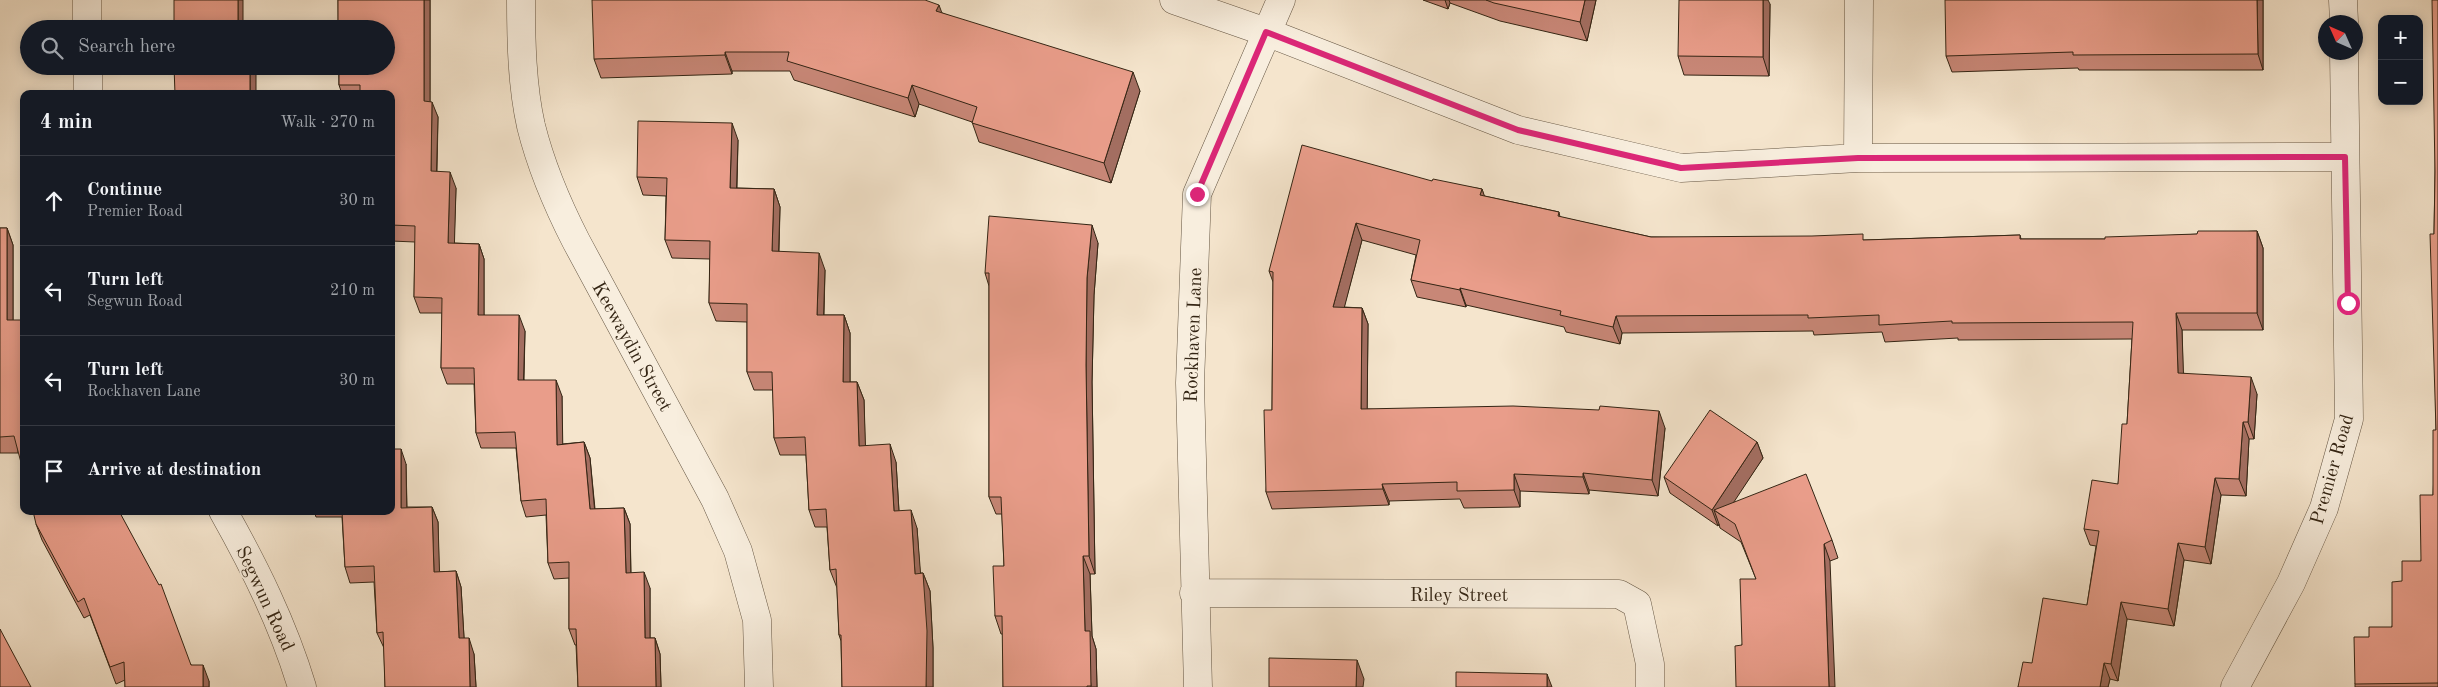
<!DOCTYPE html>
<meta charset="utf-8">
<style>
body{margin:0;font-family:"Old Standard TT",serif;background:#242831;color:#f1f3f6}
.controls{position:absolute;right:15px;top:15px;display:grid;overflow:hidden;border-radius:10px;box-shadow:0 2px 12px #0003}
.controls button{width:45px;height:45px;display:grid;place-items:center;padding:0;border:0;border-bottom:1px solid #363941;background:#171b24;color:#f1f3f6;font:25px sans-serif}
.compass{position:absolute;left:2318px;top:15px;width:45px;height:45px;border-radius:50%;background:#171b24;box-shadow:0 2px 12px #0003;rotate:315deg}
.stop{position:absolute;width:15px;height:15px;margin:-11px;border:4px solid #db2777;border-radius:50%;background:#fff}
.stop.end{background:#db2777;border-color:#fff;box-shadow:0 1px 5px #0008}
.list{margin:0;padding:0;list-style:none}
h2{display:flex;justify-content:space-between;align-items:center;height:65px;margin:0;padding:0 20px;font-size:21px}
h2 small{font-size:16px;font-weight:400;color:#9ea1a6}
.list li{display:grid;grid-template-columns:32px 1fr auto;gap:15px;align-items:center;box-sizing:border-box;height:90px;padding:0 20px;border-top:1px solid #363941}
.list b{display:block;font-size:19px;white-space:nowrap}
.list p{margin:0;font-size:16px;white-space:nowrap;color:#9ea1a6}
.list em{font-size:16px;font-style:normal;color:#9ea1a6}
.icon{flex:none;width:28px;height:28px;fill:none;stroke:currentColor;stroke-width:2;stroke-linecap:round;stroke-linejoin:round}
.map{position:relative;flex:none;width:2438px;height:687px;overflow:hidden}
.search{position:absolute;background:#171b24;box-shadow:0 2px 12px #0003;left:20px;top:20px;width:375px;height:55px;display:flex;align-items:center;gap:12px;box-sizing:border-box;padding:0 18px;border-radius:28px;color:#9ea1a6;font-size:19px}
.panel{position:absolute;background:#171b24;box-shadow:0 2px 12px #0003;left:20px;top:90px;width:375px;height:425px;border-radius:10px}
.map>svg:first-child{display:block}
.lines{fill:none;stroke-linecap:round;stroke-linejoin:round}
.street-casing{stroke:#645542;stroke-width:29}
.street{stroke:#f8eede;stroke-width:28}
.wall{fill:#c88777;stroke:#342514}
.shaded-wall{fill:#a36e61;stroke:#342514}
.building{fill:#e99d8a;stroke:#342514}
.route{stroke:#db2777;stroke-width:6}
.labels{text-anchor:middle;stroke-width:4;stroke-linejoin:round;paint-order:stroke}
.street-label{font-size:19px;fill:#342514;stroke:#f8eede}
</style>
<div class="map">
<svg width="2438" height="687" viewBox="0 0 2438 687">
<rect width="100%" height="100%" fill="#f5e5cd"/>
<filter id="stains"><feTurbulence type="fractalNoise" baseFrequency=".004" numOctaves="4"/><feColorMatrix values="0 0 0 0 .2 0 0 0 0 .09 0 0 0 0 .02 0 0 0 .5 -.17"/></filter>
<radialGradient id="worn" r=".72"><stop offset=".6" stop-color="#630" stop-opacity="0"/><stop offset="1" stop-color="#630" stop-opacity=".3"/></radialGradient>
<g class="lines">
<g class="street-casing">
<path id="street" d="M87,0V29
M521,0C521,41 522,86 531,126C541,166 557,204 576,241L715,499L738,551L757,620L759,687
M1174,0L1266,32L1518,130L1681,168L1858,158L2345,157
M2343,0L2344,22
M88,66V94
M1858,158L1859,0
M223,511C255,568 283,624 302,687
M1194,593L1619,594L1637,604L1650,664V687
M1198,687L1190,383L1197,194L1281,0
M2235,687L2291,583L2324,508L2349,419L2344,52"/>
</g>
<use href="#street" class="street"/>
</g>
<path class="wall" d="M338,0H430V101L438,117L437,172L456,188L454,243L479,244L484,259V315L525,331L524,380L562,396V444L584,442L590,458L595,509L624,508L630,524L631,573L650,588V638H655L660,654L661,687H578L576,645H575L569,629V578L554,579L548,563L546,515L526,517L521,501L516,448H481L476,433L474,384H447L441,368L442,313H420L414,297L415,242L391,241V94H342L339,85Z
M1423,0H1596L1587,41L1500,21L1450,3L1448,9Z
M2263,0V70H2079L2078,68L1952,72L1946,56Z
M2438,0V687H2355V684L2369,637L2392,627L2402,581L2421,561L2433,495L2436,430L2434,234Z
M1770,4L1769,76L1684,75L1678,56Z
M942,13L1140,91L1111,183L979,142L972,122L919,104L915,117L794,80L790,71H732V74L601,78L594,59Z
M738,140L737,188L774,189L780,207L779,252L825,270L824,315H844L850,333V382H857L864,400L865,445L896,462L899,511L917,528L920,573H923L930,591L933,648V687H842L841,641L839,635L837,588L830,570L827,527H815L809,510L806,455H780L774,438L773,390H754L747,372V322L716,321L709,303L710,259L672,258L665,240L666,196L643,195L637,177Z
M1432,181L1482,189L1484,196L1559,212L1560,217L1651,237L1865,240L2020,235L2021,239H2105L2257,231L2263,248V330H2182L2183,373L2257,394L2254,439H2249L2246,496L2221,495L2211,564L2184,560L2174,626L2127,619L2118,681L2110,679L2108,687H2018L2032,663L2087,605L2096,546L2090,545L2084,529L2118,484L2127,424L2132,339L1958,340V338L1885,342L1882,332L1814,335L1813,331L1622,333L1620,344L1566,332L1564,327L1466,305V307L1417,297L1411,280L1416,255L1362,240L1344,307L1362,308L1368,324L1367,409L1665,428L1658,496L1589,490V494L1520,491V507L1464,508L1460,499L1389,501V505L1272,509L1266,492L1272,410L1273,282L1269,271Z
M0,228H7L13,245V320L18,453H0Z
M1098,243L1094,295L1092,382L1095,574H1090L1092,636L1096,649L1097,687H1003V634H1001L995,616L1004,566L1002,514H996L989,497V286L985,273Z
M1757,442L1763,458L1733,502L1832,540L1838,558L1830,561L1742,645L1756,579L1741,542L1720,528L1719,524L1718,526L1670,493L1664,477Z
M406,464L407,507H432L438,522L439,572L456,571L461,587L464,638L474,654L476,687H385L384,648L377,633L374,582L350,583L345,567L342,517H316L314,511H391Z
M36,524L209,681V687H125V680L116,684L90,615L84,618L42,540Z"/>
<path class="shaded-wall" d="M238,0H243V29H238Z
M424,0H430V117L424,101Z
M1445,0H1449L1450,3L1448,9Z
M1585,0H1596L1587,41L1580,22Z
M1763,0H1768L1770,4L1769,76L1763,57Z
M2257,0H2263V70L2258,54Z
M939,5L946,24L936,11Z
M725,52L732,71V74L725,55Z
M250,66H256V94H250Z
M1133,72L1140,91L1111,183L1104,163Z
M912,85L919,104L915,117L908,98Z
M432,102L438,117L436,187L431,171Z
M732,123L738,140L736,206L730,188Z
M450,172L456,188L454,259L448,243Z
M774,189L780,207L778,269L772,251Z
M1482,189L1488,206L1480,195Z
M1356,223L1362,240L1340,324L1333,307Z
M1092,225L1098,243L1094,295L1092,382L1095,574L1089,556L1086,365L1087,278Z
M7,228L13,245V336L7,320Z
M2257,231L2263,248V330L2257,313Z
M479,244L484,259V330L478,315Z
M819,253L825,270L823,333L817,315Z
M1460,288L1466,305V307L1460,290Z
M1362,308L1368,324L1367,426L1361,409Z
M2176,313L2182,330L2184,390L2178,373Z
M519,315L525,331L523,396L518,380Z
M844,315L850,333V400L843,382Z
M1616,316L1622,333L1620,344L1613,327Z
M2251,377L2257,394L2254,439L2248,422Z
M556,380L562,396L563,460L557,445Z
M857,382L864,400L866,463L859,446Z
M1659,411L1665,428L1658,496L1652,480Z
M2243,422L2249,439L2246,496L2239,479Z
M584,442L590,458L596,525L590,509Z
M1757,442L1763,458L1724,517L1714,510L1719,524L1718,526L1712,510Z
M890,444L896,462L900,529L894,511Z
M401,449L406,464L407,523L401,508Z
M1583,473L1589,490V494L1583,477Z
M1514,474L1520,491V507L1514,490Z
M2215,478L2221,495L2211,564L2205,547Z
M1382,484L1389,501V505L1383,489Z
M432,507L438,522L440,588L434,572Z
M624,508L630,524L631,588L626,573Z
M911,510L917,528L922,592L915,574Z
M2178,543L2184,560L2174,626L2168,609Z
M1824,544L1830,561L1835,687H1829Z
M1083,556L1090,574L1092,636L1096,649L1097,687H1091V686L1085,631Z
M456,571L461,587L465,654L459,638Z
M644,572L650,588V654L645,638Z
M923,573L930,591L933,648V687H926Z
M2121,602L2127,619L2118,681L2111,664Z
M469,638L474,654L476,687H470Z
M655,638L660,654L661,687H656Z
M1357,660L1364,679L1363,687H1356Z
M2104,663L2110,679L2108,687H2100Z
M203,665L209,681V687H203Z
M1547,674L1552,687H1547Z"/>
<path class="building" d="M174,0H238V29H174Z
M338,0H424V101L432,102L431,171L450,172L448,243L479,244L478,315H519L518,380H556L557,445L584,442L590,509L624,508L626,573L644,572L645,638H655L656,687H578L576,629H569V562L548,563L546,499L521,501L515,432L476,433L474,368H441L442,298L414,297L415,226L391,225V94H360V85H339V66H386V29H338Z
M592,0H925L939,5L936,11L1133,72L1104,163L972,123L977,107L912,85L908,98L787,61L789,52H725V55L594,59Z
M1486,0H1585L1580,22L1494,3Z
M1679,0H1763V57L1678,56Z
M1945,0H2257L2258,54L2073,55V52L1946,56Z
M2432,0H2438V683L2355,684L2354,637H2369V627H2392V582L2402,581V561H2421L2420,495H2433V430H2436L2430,234H2434L2435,172Z
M174,66H250V94H175Z
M638,121L732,123L730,188L774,189L772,251L819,253L817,315H844L843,382H857L859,446L890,444L894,511L911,510L915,574L923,573L927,631L926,687H842L841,635H839L836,569L830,570L826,509L809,510L805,437L774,438L772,372H747V304L709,303L710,241L665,240L667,178L637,177Z
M1302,145L1432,181L1433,179L1482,189L1480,195L1559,212L1558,216L1651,237L1812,236L1863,234V240L2020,235V239H2105V237L2197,234L2198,231H2257V313H2176L2178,373L2251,377L2248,422H2243L2239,479L2215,478L2205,547L2178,543L2168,609L2121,602L2111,664L2104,663L2100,687H2018L2023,662L2032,663L2043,598L2087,605L2099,531L2084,529L2092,480L2118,484L2122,424H2127L2133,322L1952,323V321L1879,325V315L1808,318V315L1616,316L1613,327L1560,315L1561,311L1460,288V290L1411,280L1420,240L1356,223L1333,307L1362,308L1361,409L1513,406L1599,410L1600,406L1659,411L1652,480L1583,473V477L1514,474V490L1457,491V482L1382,484L1383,489L1266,492L1264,410H1272L1273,272L1269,271Z
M989,216L1092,225L1087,278L1086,365L1089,556H1083L1085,631H1090L1091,686H1087V687H1003L1002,616H995L993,566H1004L1001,497H989V273H985Z
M0,228H7V320H24V474L14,436L0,437Z
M1710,410L1757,442L1712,510L1664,477Z
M391,449H401V508L432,507L434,572L456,571L459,638H469L470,687H385L383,632L377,633L374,566L345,567L342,511H391Z
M1806,474L1832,540L1824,544L1829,687H1736L1735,646L1742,645L1740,579H1756L1735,524L1714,510Z
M33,511H119L159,585L161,584L191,665H203V687H125L124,662L110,667L84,598L78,602L36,524Z
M0,629L31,687H0Z
M1269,658L1357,660L1356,687H1269Z
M1456,672L1547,674V687H1456Z"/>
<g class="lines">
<path class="route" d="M1197,194L1266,32L1518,130L1681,168L1858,158L2345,157L2348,303"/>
</g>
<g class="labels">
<g class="street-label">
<text transform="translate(1192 335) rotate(-88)" y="7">Rockhaven Lane</text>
<text transform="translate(633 346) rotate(61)" y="7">Keewaydin Street</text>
<text transform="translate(2331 469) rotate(-74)" y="7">Premier Road</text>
<text x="1459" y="601">Riley Street</text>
<text transform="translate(266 598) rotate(65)" y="7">Segwun Road</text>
</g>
</g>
<rect width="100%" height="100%" filter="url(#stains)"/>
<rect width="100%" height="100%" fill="url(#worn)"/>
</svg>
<div class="controls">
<button>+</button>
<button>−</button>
</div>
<svg class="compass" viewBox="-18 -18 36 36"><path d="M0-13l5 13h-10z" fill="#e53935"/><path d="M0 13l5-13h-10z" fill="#9ea1a6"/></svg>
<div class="stop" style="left:2348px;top:303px"></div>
<div class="stop end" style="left:1197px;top:194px"></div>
<div class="search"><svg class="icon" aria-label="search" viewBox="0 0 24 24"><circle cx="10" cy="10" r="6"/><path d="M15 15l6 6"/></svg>Search here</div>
<section class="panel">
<h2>4 min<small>Walk · 270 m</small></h2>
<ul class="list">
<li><svg class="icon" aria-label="ahead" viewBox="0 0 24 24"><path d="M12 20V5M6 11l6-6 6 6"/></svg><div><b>Continue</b><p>Premier Road</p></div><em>30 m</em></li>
<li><svg class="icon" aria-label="left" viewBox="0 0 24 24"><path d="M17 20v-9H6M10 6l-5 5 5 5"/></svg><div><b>Turn left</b><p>Segwun Road</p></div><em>210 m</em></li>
<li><svg class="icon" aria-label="left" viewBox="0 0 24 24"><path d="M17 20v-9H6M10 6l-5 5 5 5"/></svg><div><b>Turn left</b><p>Rockhaven Lane</p></div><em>30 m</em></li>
<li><svg class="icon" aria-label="arrive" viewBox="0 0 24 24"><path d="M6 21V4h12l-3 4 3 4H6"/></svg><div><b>Arrive at destination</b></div></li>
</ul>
</section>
</div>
